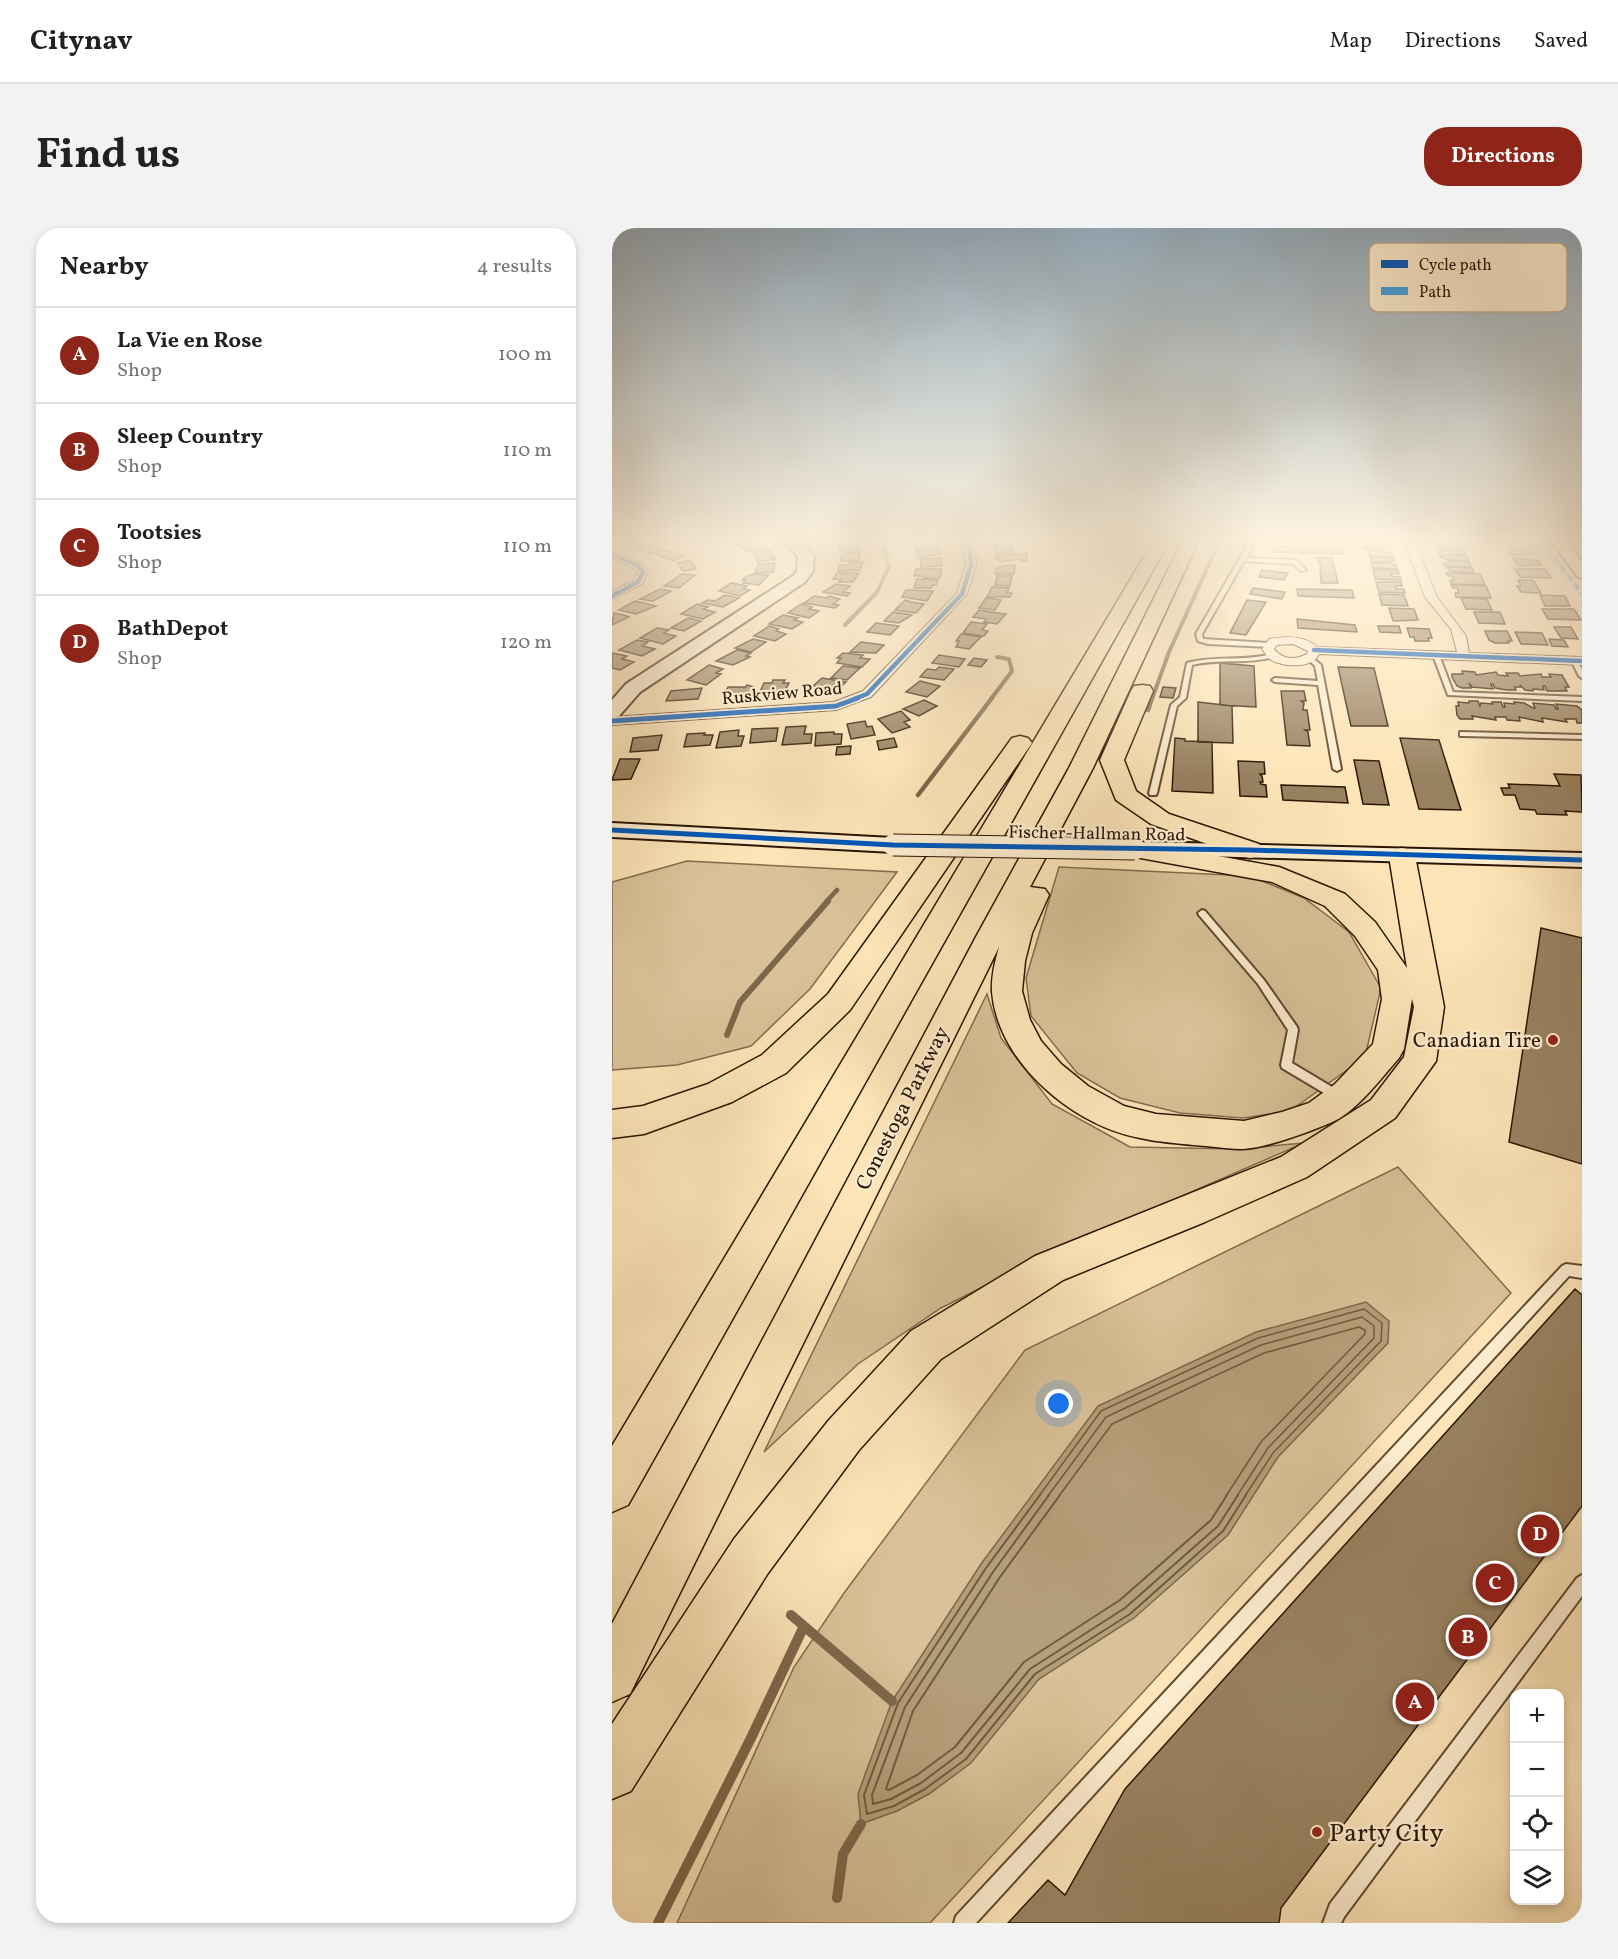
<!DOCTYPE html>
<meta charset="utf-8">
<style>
body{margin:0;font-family:Vollkorn,serif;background:#f2f2f2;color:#202124}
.controls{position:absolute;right:18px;bottom:18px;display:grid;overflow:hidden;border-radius:12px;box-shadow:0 3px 9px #0003}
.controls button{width:54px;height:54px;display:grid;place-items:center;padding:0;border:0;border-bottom:2px solid #e0e0e0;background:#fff;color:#202124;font:30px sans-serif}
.you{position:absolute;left:447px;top:1176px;width:21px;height:21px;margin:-15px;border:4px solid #fff;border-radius:50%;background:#1a73e8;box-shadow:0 0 0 9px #1a73e833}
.badge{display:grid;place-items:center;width:39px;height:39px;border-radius:50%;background:#8f2418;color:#fff;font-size:20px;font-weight:700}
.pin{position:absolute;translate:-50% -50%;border:3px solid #fff;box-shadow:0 2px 6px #0006}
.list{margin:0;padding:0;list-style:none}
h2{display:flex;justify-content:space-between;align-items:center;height:78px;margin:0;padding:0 24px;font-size:26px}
h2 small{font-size:20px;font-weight:400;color:#757577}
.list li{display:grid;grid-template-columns:39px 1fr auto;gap:18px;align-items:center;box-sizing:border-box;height:96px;padding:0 24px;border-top:2px solid #e0e0e0}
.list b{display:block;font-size:22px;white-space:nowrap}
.list p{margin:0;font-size:20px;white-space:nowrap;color:#757577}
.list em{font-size:20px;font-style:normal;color:#757577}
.icon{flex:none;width:33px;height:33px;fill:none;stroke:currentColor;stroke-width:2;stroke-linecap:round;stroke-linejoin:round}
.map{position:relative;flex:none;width:970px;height:1695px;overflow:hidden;border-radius:24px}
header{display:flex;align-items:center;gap:36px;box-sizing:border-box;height:84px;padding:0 30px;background:#fff;border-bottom:2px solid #e0e0e0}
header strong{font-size:28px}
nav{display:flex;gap:33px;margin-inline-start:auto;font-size:21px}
.intro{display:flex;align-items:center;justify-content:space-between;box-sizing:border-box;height:144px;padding:0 36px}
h1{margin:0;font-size:42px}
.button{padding:15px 27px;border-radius:24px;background:#8f2418;color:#fff;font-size:21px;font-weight:700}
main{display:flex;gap:36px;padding:0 36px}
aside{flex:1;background:#fff;border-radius:24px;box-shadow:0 3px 9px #0003}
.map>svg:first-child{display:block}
.green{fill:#d9c299;stroke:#826c4d;stroke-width:1.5}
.water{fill:#b59e7a;stroke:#7d674a;stroke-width:1.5}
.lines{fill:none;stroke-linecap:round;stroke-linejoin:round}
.shore-far1{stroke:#705a3e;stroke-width:1.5}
.shore{stroke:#705a3e;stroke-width:2}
.stream-far3{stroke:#7d674a;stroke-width:4}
.stream-far2{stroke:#7d674a;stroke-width:4.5}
.stream-far1{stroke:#7d674a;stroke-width:6}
.stream{stroke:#7d674a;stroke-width:10}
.building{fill:#988160;stroke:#2a1501;stroke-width:1.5}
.lane-casing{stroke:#5f492f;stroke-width:4}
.street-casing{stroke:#5f492f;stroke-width:2}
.secondary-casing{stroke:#2a1501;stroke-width:4}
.highway-casing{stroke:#2a1501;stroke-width:3}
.lane{fill:#feeed1;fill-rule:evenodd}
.street{fill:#feeed1;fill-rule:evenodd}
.secondary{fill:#feeed1;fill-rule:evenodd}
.highway{fill:#fde5b8;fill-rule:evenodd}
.secondary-bridge-casing{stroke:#2a1501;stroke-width:23;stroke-linecap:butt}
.secondary-bridge{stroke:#feeed1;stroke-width:21}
.quiet{stroke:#3ea2e9;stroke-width:4;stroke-dasharray:7 4;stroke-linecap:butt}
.cycleway-far1-casing{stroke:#feeed1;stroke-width:7}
.cycleway-casing{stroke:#feeed1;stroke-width:8}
.cycleway-far1{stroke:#0057b8;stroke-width:4.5}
.cycleway{stroke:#0057b8;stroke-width:5}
.poi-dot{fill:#8f2418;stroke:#feeed1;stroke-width:2}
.labels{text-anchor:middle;stroke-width:4.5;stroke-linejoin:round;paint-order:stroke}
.far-street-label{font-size:18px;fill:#2a1501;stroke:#feeed1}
.poi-label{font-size:21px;fill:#2a1501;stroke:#feeed1;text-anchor:end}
.street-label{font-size:21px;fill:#2a1501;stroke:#feeed1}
.near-poi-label{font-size:26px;fill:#2a1501;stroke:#feeed1;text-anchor:start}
.key{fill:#feeed1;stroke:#bead93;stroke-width:1.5}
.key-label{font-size:16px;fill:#2a1501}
</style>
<header>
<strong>Citynav</strong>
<nav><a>Map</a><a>Directions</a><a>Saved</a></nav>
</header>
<div class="intro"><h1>Find us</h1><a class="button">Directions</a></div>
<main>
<aside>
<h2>Nearby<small>4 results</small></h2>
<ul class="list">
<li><span class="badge">A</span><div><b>La Vie en Rose</b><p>Shop</p></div><em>100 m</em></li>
<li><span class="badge">B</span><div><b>Sleep Country</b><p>Shop</p></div><em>110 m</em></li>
<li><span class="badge">C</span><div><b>Tootsies</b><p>Shop</p></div><em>110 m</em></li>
<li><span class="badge">D</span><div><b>BathDepot</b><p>Shop</p></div><em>120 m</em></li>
</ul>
</aside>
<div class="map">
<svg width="970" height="1695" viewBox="0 0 970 1695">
<rect width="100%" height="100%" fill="#fde5b8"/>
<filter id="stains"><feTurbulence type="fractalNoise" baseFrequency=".00333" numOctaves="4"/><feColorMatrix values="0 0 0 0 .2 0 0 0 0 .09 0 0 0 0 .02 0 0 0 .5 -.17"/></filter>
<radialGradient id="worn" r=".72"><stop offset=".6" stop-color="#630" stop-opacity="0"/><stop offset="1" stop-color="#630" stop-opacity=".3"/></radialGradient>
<path class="green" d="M806,312H926L932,318L808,315Z
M75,633L285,644L198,761L139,818L65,837L0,842V654Z
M447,639L638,648L692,670L737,704L769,760L753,829L678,883L631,890L568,885L508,870L465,845L419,788L414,750Z
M375,766L389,810L440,876L518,919L626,921L692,915L430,1029L329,1080L246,1136L152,1224Z
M786,939L899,1065L318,1695H65L182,1439L232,1365L413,1122Z"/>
<path class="water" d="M754,1074L777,1093L776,1115L666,1229L616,1307L522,1390L427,1451L359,1535L317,1566L285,1583L249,1596L246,1566L280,1473L369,1336L486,1178L644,1104Z"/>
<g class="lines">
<path class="shore-far1" d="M427,1268L489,1183L646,1110L752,1081L770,1095L769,1113L661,1225L633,1268
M436,1268L494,1189L649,1117L750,1089L762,1098V1110L656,1220L625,1268
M447,1268L500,1196L652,1125L747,1099L753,1102V1106L649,1214L614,1268"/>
<path class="shore" d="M428,1267L374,1340L286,1475L252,1567L255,1586L282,1578L313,1561L354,1531L423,1446L518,1386L611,1303L634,1267
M437,1267L381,1344L293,1479L260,1567L261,1576L279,1571L309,1555L349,1525L418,1441L513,1380L606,1298L626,1267
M448,1267L388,1349L301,1483L274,1561L277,1562L305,1547L343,1519L412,1434L508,1372L599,1292L615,1267"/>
<path class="stream-far3" d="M233,397L265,364L277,339L270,312
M379,471L400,443L397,431L385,429
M540,471L557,424L608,312"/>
<path class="stream-far2" d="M536,482L540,470
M306,567L380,470
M214,674L225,662"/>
<path class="stream-far1" d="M115,807L128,774L216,673"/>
<path class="stream" d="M179,1387L280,1473
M225,1670L231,1626L249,1596
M46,1695L139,1510L192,1398"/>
</g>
<path class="building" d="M8,312H30L34,314L19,319L4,313Z
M117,312H137L140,313L128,318L114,313Z
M323,312L326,319L304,322L302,316Z
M752,312L777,314L778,317H753Z
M243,314L246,322L228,324L226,319H230L229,316Z
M144,315L155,320L140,325L129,320Z
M398,315L401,324L385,325L382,317Z
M33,316L50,322L39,326L22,320Z
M824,316L849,317L851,322L833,321L825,320Z
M664,318L730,319L732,326L661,324L660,321H665Z
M754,318H778L779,321L751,322L750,320H755Z
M327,320L329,326L306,330L304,323Z
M895,320H912L918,321L921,326L900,327Z
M55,322L73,328L61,333L44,326Z
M834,322L852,323L854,327H828L827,324Z
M159,323L163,331L146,334L142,326Z
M756,323L774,324L781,326L782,329L758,328Z
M248,324L247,332L229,333V328H233V325Z
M414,325L415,333H409L408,331L388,334L387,332H384L383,327Z
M828,327L855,328L857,333L838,332L830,330Z
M758,329L782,330L783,333L759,334Z
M329,330L330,338L309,339V331Z
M704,330H720L726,355H709L708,336Z
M901,330L926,332L929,337L906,338Z
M78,332L84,341L71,343L65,335Z
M838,333L857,334L859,339L833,338L832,335Z
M237,334H251L248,342L226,343L227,337H236Z
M163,335L161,344L143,345L146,336Z
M760,335H777L784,337L785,341L761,340Z
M403,337L402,346H383L384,340H387L388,338Z
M835,339L860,340L862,344H843L837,342Z
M304,341H330L328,350H312V348H302Z
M761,341L786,342L787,346L779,345L780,348L788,349L789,352L763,351Z
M903,341H933L939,350L908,349Z
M650,342L665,344L676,345L672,352L647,349Z
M225,345H247L241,354H227L229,351H221Z
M834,345L868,346L873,357L839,356L838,352L842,353L840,348H836Z
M70,346L83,347L67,360L52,358Z
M142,346L157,347L147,357L131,355L134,352H130L135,348Z
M385,348H400L398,358L383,357Z
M305,351L326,352L324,357H320L319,360H302Z
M906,352H921L929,365L909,364L905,358H909Z
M764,354H789L790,358H783L784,361H792L793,365L767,364Z
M119,355L135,358L131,361L138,362L128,368L107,363Z
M224,356L238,358L231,364L238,365L235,368L211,364Z
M839,357L874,358L879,370L844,369L843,365H847L845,360H841Z
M380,359L397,360L395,365H400L398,369H375Z
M641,360L673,364L670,371L638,366Z
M48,361L59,363L41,373L28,371Z
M685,361L740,362L742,370L686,368Z
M294,362L321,363L315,373L290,369Z
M767,366L792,367L796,378L770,377Z
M113,367L127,370L111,379L90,375L96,372L103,373Z
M928,367L953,368L958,378H933Z
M202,368L214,370L217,368L228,371L221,376L227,377L223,380L192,375Z
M374,370L389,372L383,382L367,380Z
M849,370L875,371L880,382L854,381Z
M293,372L299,374L312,376L304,385L283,382Z
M635,372L654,374L634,407L618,405Z
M23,373L44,378L24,386L7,382Z
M85,376L96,379L91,381L103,384L91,391L69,386Z
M189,376L200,379L197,381L207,383L197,390L176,385Z
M777,380L802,381L806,392L781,393Z
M930,381H962L969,392L936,391Z
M367,382L392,386H394L385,396L372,394L374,391L361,389Z
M281,384L300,387L287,395L272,393Z
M862,384H888L893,396L867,395Z
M2,385L15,388L17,389L0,397Z
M171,387L186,390L182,392L191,394L180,401L157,396Z
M76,390L89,393L72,403L59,400Z
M685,391L743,397L745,404L686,400Z
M359,394L375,396L370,402L376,403L372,408L351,405Z
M264,395L287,398L278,407L255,404Z
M157,398L167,401L164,403L174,406L163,413L142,408Z
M766,398H787L789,405L768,404Z
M942,399H959L966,411L949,410Z
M45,400L57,402L52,405L64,408L51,416L28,410Z
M795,400L817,401L820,410H816L817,413H803L802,409H798Z
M873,403H895L900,413H896L897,415H883L877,412Z
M903,404L930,405L936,417L909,416Z
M349,406L369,409L357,421L344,419L347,413H344Z
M141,411L154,414L139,424L123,420Z
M937,411L952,412L956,419L940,418Z
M25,412L36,414L31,418L43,421L30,428L7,422Z
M249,414L272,417L264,425L238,424Z
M125,422L139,425L134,428L138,429L121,437L104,433Z
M0,425L15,428L10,431L22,434L8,442L0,440Z
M231,425L251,427L248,430L258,431L250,439L225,435L229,430H225Z
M327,427L353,431L347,439L320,435Z
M362,430L375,432L369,439L356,437Z
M608,435L642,438L644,479L608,477Z
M97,437L111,441L104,445L109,446L94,457L75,452Z
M231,438L248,440L235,452L219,450Z
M327,439L342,441L332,452L308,449L315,441L324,442Z
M726,439L762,440L776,498H739Z
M850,443L863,444L864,447L884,444L886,447L896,448L894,445H906L908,448L929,446L930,449H939L937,446L950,447L957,459H953L955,463H935L933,458H931L932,462L921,461V463L913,462L908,457L909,459H903L904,462H895L883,460L881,456H879L881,461L860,459L857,455L859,460H850L845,458L840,449V446H851Z
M210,450L234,454L225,462L201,458Z
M161,452H173L171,455H177L172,464L147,466L152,455H160Z
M308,453L328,458L315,469L294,464Z
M135,457L142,459L138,468H111L116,459H134Z
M551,459L564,460L561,470L548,469Z
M90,460L86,471L54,473L59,463Z
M669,463H692L694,473H689L692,475L691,482H695L698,502H693L696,504L698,518L675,517Z
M312,472L325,478L307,488L291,481Z
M857,473H866L868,478L869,475L881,476L880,474H889L891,479H893L892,475L903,476L902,474L912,475L921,480H923L921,475L942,477L944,481H946L944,476L965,478L970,482V495H965L964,491H953L955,494L930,490L931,494L907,489L908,493L895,492L894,489H883L884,492L860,488L861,491H848L845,487L844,478H847L846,474L857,475Z
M586,474L620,478L621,515L586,514Z
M289,483L298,492L292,494L298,499L280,505L266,491Z
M253,493L255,499L260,498L263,507L239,511L235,496Z
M194,498L192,506H200L199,515L170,517L174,499Z
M166,500L164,513L138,515L140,501Z
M127,502L126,508H132L129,518L104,520L108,504Z
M222,504V506H230L229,516L203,518L204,505Z
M93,505L92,507H101L98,517L72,519L75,506Z
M50,507L46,522L18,524L21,510Z
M282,510L285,519L267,522L265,513Z
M563,510L573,511V513L600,514L601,565L560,563Z
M788,510L827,512L849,582L807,581Z
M239,518L238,526L224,527L225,519Z
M8,531H28L19,551L0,552Z
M742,532L767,533L777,577L751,576Z
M626,533L652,534L653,546H648L650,548L651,554H648L649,556L654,557L655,569L628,568Z
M942,546L969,547L970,584L953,583L955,587L925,586L923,582L908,581L903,567H892L889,560H898L896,556L948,558Z
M669,557L733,559L736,575L671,572Z
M929,700L970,710V936L897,914Z
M963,1061L970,1067V1278L669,1680L667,1695H396L436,1652L453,1667L513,1561Z"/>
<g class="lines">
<g class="lane-casing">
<path id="lane" d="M636,316L641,317L634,330L684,332L694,342L689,343L682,336L632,333L590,406L591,411L657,415L660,417L657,419L596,416L586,413L584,406Z
M824,425L827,427L841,464L970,469V473L836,467L821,427Z
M660,426L663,428L662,429C635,437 607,430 580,437L574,470L565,478L545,565L544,567H538L537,565L559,477L568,469L575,435C603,427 632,434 660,426Z
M698,428L709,437L729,541L725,543L721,541L706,457L663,454L660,452L663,450L706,453L703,438L695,430Z
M962,430L964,431L970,441V450L967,448L959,432Z
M848,504L970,507V511L851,508H848Z
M590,682L593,683L652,752L685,799L686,802L680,835L730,865L731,868L730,871H722L670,840L669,837L676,802L646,756L587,687L586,685Z
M954,1036L970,1038V1050L957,1048L364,1695H342L344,1688L950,1038Z
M970,1347V1368L732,1689L729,1695H711L718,1676L965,1350Z"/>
</g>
<g class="street-casing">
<path id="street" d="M348,312H358L363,323L364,337L355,366L259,469L224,482L0,497V489L222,474L251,463L345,365L354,337L353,323Z
M792,312H802L825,369L854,408L857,425L970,429V437L707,426C701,441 671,439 659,432C655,429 653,425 650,421L657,411C673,408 692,407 705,419L845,424L839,401L813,369ZM681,416L696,423L695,426C683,432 671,432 662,421L665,417Z
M949,312L970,313V319L945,317V313Z
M0,323L29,335L36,344L30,356L0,371V364L22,352L26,344L21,339L0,330Z"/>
</g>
<g class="secondary-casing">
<path id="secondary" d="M172,312H187L202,328L201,343L193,354L28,464L7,488L0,490V472L14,456L181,348L185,343L186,329Z
M939,312H953L970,334V350L965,348Z
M0,595L281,610L289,612L292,617L289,622L281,624L0,609Z
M534,614L970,625V639L526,626L523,621L526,616Z"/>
</g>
<g class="highway-casing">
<path id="highway" d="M542,312H558L16,1277L0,1284V1218Z
M571,312H587L481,540L418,659L433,661L437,667L420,705L413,733L410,763L418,792L429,813L449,836L476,858L512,878L544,886L632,893L670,884L697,875L723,856L761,816L770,771L766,742L743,708L713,678L660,654L523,629L514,627L510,621L514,615L523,613L667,639L733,666L763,694L795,740L777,628L781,622L790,620L799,622L803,628L832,779L824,833L783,890L695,949L593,994L451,1052L329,1131L247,1222L156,1345L19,1563L0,1571V1496L122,1311L217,1192L299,1103L423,1028L669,929L759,872L792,829L802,779L800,771L792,821L787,830C769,850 744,885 718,895C697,904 654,920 631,921C619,921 606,919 594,918C560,915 524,913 492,899C439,876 385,824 380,764C379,750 383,733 387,719L18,1466L0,1474V1396L365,707L457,540Z
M530,457L538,458L541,463L512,532L524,563L557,586L647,616L651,622L647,628L638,630L629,628L539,596L504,572L488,532L519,463L522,458Z
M408,508L416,510L420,515L238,782L174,845L120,874L32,906L0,910V882L31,878L96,856L150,827L216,766L400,510Z"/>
</g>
<use href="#lane" class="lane"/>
<use href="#street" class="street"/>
<use href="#secondary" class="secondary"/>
<use href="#highway" class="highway"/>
<g class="secondary-bridge-casing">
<path id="secondary-bridge" d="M281,617L523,621"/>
</g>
<use href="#secondary-bridge" class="secondary-bridge"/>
<path class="quiet" d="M929,312L970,366"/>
<g class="cycleway-far1-casing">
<path id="cycleway-far1" d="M0,326L25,337L31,344L26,354L0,368
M702,422L970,433
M242,471L255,466L350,366L359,337L358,323L353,312"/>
</g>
<g class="cycleway-casing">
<path id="cycleway" d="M0,493L224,478L246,470
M0,602L281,617L638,622L970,632"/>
</g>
<use href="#cycleway-far1" class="cycleway-far1"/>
<use href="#cycleway" class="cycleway"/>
</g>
<linearGradient id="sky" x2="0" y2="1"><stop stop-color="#93abbc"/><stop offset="0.57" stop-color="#fef3df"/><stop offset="1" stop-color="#fef3df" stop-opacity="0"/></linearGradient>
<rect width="970" height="549" fill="url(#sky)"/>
<g class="poi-dot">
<circle cx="941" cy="812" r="6"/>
<circle cx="705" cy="1604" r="6"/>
</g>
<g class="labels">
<g class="far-street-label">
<text transform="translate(170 465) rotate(-5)" y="6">Ruskview Road</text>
<text transform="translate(485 605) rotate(1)" y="6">Fischer-Hallman Road</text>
</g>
<g class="poi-label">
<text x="929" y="819">Canadian Tire</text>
</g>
<g class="street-label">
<text transform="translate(290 880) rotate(-63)" y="7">Conestoga Parkway</text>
</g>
<g class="near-poi-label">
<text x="717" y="1613">Party City</text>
</g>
</g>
<rect x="757" y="15" width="198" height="69" rx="9" class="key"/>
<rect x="769" y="32" width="27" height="8" fill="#0057b8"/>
<rect x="769" y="59" width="27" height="8" fill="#3ea2e9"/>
<g class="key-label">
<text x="807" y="42">Cycle path</text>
<text x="807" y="69">Path</text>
</g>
<rect width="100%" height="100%" filter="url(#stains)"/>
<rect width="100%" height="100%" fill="url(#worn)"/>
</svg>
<div class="controls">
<button>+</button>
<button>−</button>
<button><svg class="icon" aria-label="locate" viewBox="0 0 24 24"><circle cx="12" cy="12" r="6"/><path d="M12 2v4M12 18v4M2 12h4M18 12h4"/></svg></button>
<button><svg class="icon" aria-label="layers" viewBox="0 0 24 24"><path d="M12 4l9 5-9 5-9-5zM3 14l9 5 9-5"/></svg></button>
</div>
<div class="you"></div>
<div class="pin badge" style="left:803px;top:1474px">A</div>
<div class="pin badge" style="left:856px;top:1409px">B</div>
<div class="pin badge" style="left:883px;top:1355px">C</div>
<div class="pin badge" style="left:928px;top:1306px">D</div>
</div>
</main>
